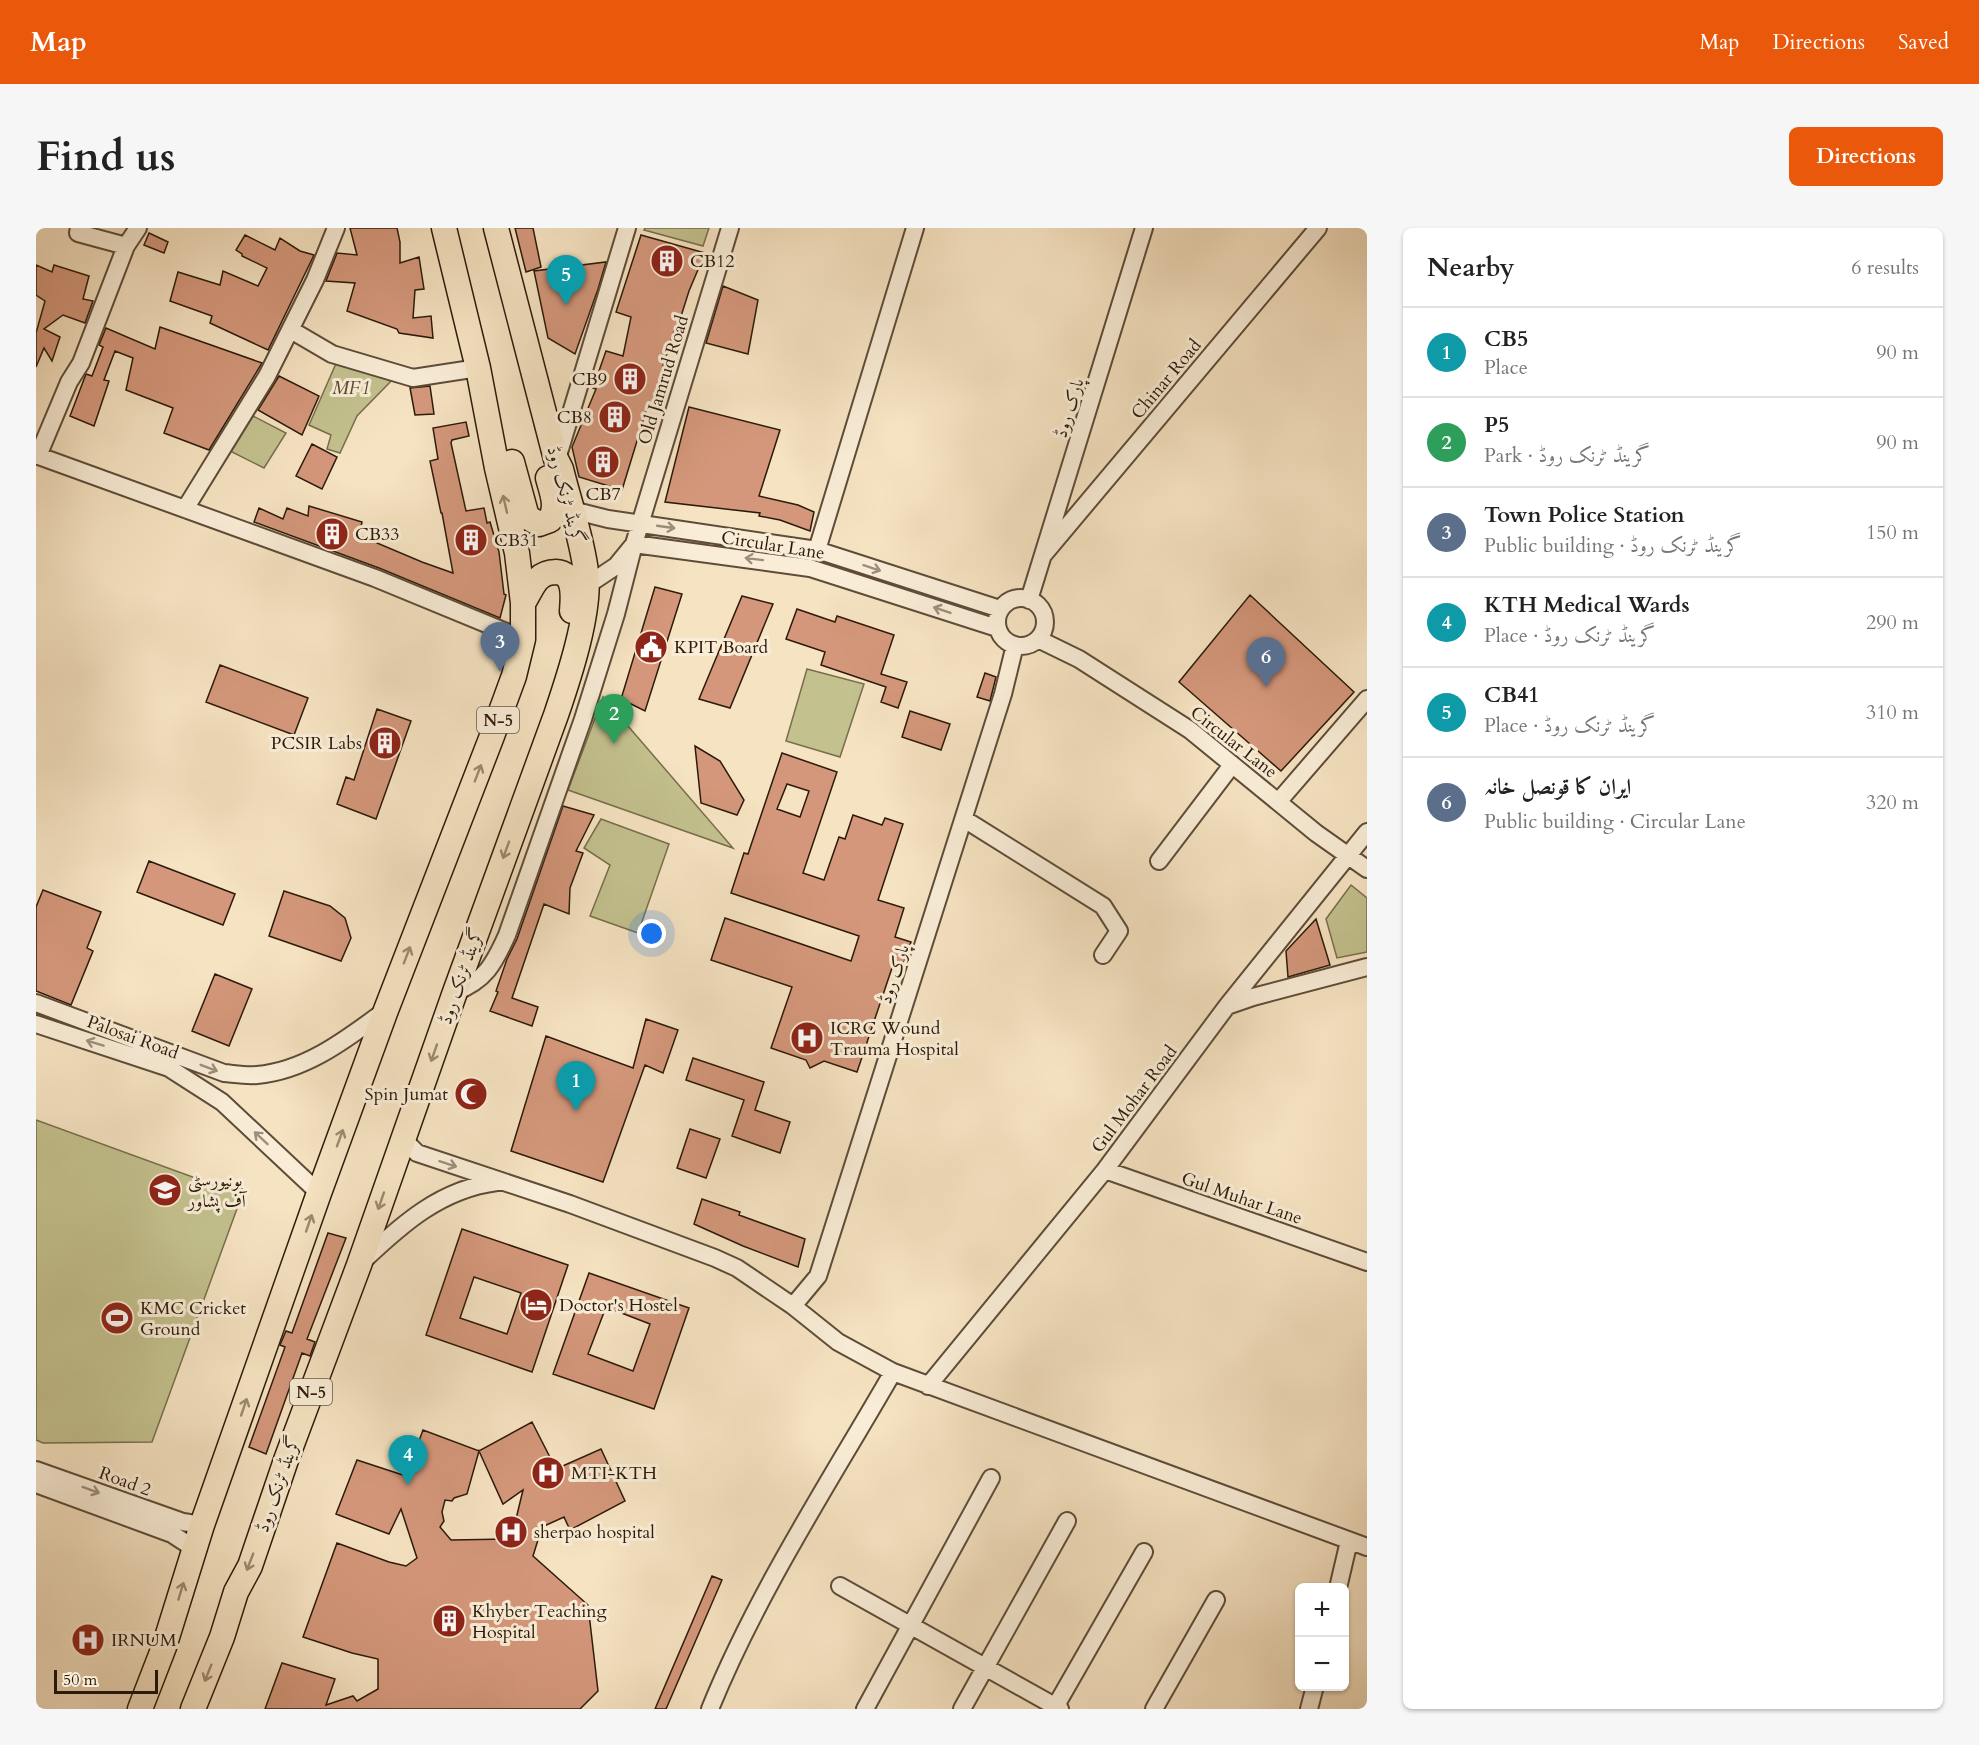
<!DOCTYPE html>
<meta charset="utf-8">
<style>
body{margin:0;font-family:Cardo,Amiri,serif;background:#f6f6f6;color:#222}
.controls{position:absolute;right:18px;bottom:18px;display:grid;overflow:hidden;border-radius:9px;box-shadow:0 2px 4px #0004}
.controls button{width:54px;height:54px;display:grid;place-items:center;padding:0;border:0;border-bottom:2px solid #e0e0e0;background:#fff;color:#222;font:30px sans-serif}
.scale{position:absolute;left:18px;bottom:15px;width:104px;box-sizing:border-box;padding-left:6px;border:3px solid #2c1a0a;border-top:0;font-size:16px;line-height:21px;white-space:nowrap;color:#2c1a0a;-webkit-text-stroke:4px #f9edd7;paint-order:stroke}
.you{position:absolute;left:616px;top:706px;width:21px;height:21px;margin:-15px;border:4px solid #fff;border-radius:50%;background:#1a73e8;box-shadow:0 0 0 9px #1a73e833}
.badge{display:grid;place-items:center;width:39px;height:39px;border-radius:50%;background:#ea580c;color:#fff;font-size:20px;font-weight:700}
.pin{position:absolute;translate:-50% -50px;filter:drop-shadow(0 2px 3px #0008)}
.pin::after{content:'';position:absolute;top:32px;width:21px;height:18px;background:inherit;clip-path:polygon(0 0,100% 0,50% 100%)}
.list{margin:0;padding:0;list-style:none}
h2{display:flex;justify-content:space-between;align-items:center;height:78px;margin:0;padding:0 24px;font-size:26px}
h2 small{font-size:20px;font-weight:400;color:#767676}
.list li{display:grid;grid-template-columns:39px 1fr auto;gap:18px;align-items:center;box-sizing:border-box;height:90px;padding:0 24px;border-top:2px solid #e0e0e0}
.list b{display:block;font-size:22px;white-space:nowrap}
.list p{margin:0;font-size:20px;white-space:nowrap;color:#767676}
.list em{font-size:20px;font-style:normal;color:#767676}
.map{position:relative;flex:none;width:1331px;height:1481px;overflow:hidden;border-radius:9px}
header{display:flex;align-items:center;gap:36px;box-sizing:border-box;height:84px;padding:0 30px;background:#ea580c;color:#fff}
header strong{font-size:28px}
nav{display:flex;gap:33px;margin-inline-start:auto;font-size:21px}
.intro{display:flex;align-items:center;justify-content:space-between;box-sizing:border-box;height:144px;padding:0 36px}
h1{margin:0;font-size:42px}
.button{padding:15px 27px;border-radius:9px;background:#ea580c;color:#fff;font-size:21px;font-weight:700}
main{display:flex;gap:36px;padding:0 36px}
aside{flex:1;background:#fff;border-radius:9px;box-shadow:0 2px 4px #0004}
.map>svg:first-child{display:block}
.green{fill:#c3c18e;stroke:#786e4c;stroke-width:1.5}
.building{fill:#d4977b;stroke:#2c1a0a;stroke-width:1.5;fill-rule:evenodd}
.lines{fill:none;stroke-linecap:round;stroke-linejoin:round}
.minor-casing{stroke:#5e4c38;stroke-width:20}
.highway-casing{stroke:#2c1a0a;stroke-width:27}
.minor{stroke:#f9edd7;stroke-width:16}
.highway{stroke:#f6e3c2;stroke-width:24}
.oneway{stroke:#9b896f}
.oneway2{stroke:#9d8e7b}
.labels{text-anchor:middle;stroke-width:6;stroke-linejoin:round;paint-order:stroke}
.shield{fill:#f9edd7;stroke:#6a5948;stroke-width:1.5}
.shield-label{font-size:16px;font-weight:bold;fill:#2c1a0a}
.poi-label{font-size:18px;fill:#2c1a0a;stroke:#f9edd7;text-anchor:start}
.street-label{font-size:18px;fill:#2c1a0a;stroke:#f9edd7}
.park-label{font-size:18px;font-style:italic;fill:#594c32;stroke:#f9edd7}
</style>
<header>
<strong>Map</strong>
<nav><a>Map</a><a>Directions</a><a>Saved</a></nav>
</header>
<div class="intro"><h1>Find us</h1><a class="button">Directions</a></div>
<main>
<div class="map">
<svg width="1331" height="1481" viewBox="0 0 1331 1481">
<rect width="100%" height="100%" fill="#f6e3c2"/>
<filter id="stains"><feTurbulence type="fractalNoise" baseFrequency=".00333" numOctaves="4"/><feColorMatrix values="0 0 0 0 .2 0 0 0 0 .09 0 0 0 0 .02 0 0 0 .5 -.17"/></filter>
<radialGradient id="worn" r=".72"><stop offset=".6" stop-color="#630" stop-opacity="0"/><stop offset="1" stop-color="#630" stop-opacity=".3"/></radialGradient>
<path class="green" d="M609,0H673L667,18L608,2Z
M302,131L358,150L321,188L304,225L291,221L295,207L273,197Z
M217,188L250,205L228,240L194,223Z
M771,441L828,456L804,529L750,513Z
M567,469L697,620L532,562Z
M565,591L633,616L602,705L554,688L574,637L548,620Z
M1315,657L1331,670V724L1301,730L1290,691Z
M0,892L206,967L116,1214L7,1215L0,1212Z"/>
<path class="building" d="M314,0H361L364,14V35L383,29L388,61L379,62L377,90L395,88L397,110L363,105L361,101L311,83L319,55L290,53L301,25L321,27Z
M479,0H497L505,39L490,44Z
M113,5L132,14L128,25L108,17Z
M209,7L239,22L244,10L264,23L278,27L232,122L174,95L176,88L134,73L142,44L184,57L187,43L222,58L231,40L206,28V26L200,22Z
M605,7L669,25L653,63L641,101L639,100L626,141L631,143L617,179L612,177L586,262L543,249L536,219L560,161L557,160L570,123L587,128L595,89L580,84Z
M570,34L562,61L539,126L512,110L498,43Z
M0,37L16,44L18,37L53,48L47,71L57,73L49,95L27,87L8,101L24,109L16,133L8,120L0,139V105L9,73L0,67Z
M687,58L722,72L712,126L670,115Z
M124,99L226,135L173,222L128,205L137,180L90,162L97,130L79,123L68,152L73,153L58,198L34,188L50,146L56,148L67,119L63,117L70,100L119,121Z
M243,148L283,168L266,207L222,182Z
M394,158L398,186L379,187L374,160Z
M653,179L744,202L723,268L762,277L778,284L774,303L744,292L723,288L724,285L629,274Z
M430,194L433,208L416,212L415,215L430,283L448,280L451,295L454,294L463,324L468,366L470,367L464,390L343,340L218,294L223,280L247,291L251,280L272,288L273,278L326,294L323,308L341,313V315L386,334L417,345L406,285H405L394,233L402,231L397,200Z
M276,216L301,229L286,261L260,248Z
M619,359L646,366L609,483L585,471Z
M1214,367L1318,464L1245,543L1143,454Z
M706,368L737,376L694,480L663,471Z
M761,381L799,394L801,388L858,407L845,446L871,454L862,480L845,474L850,459L785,437L789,424L750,411Z
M184,437L272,470L258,507L170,474Z
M949,445L960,449L954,473L941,469Z
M341,481L375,493L340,591L301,576L310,549L318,552Z
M874,483L914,496L905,522L866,509Z
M659,518L684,533L708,572L701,587L665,575Z
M746,525L801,544L767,645L788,652L803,609L809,611L817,587L846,597L849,590L867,596L842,672L868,680L859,709L875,714L867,737L858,734L821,844L788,833L774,840L770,832L735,820L756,759L675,732L689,690L815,733L823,708L695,665L708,625L712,626ZM751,556L773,563L764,589L741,581Z
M527,578L558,587L540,623L547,625L534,660L533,686L508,676L476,770L502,779L496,798L454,783L462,764L460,763L471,731L481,711Z
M113,633L199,666L187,697L101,664Z
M7,662L65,684L51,720L57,723L35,777L0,763V679Z
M248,663L294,678L309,690L315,710L305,733L233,708Z
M1280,691L1294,737L1252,749L1250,723Z
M179,746L216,761L193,818L156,803Z
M610,791L642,802L627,845L609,837L567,954L475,923L510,808L597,840Z
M657,830L728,854L719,882L754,894L744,925L696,908L708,872L650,852Z
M654,901L684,911L670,950L641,940Z
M666,971L704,984L703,987L769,1011L762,1039L707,1018L658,996Z
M426,1001L532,1037L496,1144L390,1107ZM438,1049L485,1065L471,1106L424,1090Z
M292,1005L310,1010L271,1111L279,1114L274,1128L266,1125L230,1226L213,1219L249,1119L244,1117L250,1103L256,1105Z
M553,1045L653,1080L618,1181L517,1146ZM570,1079L614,1096L597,1143L552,1126Z
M496,1194L520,1241L565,1221L589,1273L534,1302L528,1289L506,1299L497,1328L552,1377L562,1463L544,1481H229L246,1435L299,1451L290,1477L317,1468L321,1473L342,1461V1431L316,1425L267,1409L301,1315L353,1334L370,1338L381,1330L365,1281L353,1306L300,1286L321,1232L370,1248L387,1202L443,1223ZM443,1223L467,1276L487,1262L480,1291L488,1297L473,1311L415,1312L404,1299L408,1293L406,1284L409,1272L416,1273L418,1270L431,1266Z
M676,1348L686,1352L630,1481H619Z"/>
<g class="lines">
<g class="minor-casing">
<path id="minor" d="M43,0L42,5L90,18
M255,102L296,126L377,150L442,140
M0,227L339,350L487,411
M2,228L33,154L45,135L90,18L102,0
M521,231L591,0
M149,281L231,148L279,52L300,0
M536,282L572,291L781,322L964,381
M781,322L879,0
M1008,326L1282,0
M550,358L580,338L598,316L774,340L961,400
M961 394a24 24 0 1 1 48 0a24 24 0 1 1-48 0Z
M993,372L1108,0
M1002,411L1043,431L1154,502L1280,605L1331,641
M1242,574L1331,471
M928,591L1067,678L1083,703L1067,727
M1123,633L1196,537
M419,764C449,753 458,736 471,707L547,491L580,386L598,316L694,0
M0,775L188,845C199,846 210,848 221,847C270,843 312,810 350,782
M1191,778L1217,769L1331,739
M0,796L133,840L186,874L283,965
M369,906L372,916L381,925L534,976L679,1030L701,1040L757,1078L802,1114L857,1144L1331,1319
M1069,942L1331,1034
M327,1033C366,996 405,961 461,954
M757,1078L782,1048L967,466L979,417
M892,1158L1069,942L1191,778L1331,604
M0,1242L147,1294L166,1297
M0,1256L136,1306L159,1321
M804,1358L1024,1481
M1302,1360L1313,1313
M674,1481C722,1363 793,1255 857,1144
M829,1481L955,1250
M926,1481L1031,1293
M1018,1481L1108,1324
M1118,1481L1180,1372
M1273,1481L1279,1458"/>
</g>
<g class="highway-casing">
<path id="highway" d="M476,234L491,289L503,296L514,292C522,278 516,265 512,250
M487,375C492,368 496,357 502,351C507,346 514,344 520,344C540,345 537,370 536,383
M104,1481L128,1419L166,1297L283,965L350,782L456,508L478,448L487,411V375L481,325L461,240L442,140L408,0
M157,1481L186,1409L200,1364L214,1338L250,1232L323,1037L419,764L520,487C533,449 555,383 550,344C546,310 533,274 525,241L520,231L460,0"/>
</g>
<use href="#minor" class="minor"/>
<use href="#highway" class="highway"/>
</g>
<defs><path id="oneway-shaft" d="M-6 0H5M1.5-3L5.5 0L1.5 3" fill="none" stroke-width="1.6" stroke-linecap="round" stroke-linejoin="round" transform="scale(1.5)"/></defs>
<g class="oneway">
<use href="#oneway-shaft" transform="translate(469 276) rotate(-103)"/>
<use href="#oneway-shaft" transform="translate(442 545) rotate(-69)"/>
<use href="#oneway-shaft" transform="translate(470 622) rotate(110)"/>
<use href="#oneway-shaft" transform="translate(371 727) rotate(-69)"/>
<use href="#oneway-shaft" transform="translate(398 825) rotate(109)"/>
<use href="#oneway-shaft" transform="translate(304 910) rotate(-70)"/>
<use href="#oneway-shaft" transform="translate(345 973) rotate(109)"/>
<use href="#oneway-shaft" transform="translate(273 995) rotate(-71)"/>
<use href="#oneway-shaft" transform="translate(208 1179) rotate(-71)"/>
<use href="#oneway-shaft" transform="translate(214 1334) rotate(111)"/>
<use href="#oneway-shaft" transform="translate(145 1363) rotate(-73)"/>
<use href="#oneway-shaft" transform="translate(172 1445) rotate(112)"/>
</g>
<g class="oneway2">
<use href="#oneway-shaft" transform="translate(630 299) rotate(8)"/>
<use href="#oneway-shaft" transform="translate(718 331) rotate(-173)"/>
<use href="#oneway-shaft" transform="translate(836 340) rotate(18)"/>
<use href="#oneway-shaft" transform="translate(906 382) rotate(-161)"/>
<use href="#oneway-shaft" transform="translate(59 815) rotate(-163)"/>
<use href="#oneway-shaft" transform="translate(173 840) rotate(21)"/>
<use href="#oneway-shaft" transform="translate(225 910) rotate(-137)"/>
<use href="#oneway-shaft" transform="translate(412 936) rotate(18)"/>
<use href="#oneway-shaft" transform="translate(55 1262) rotate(20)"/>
</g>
<defs>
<g id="building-disc" transform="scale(1.725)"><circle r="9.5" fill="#8f2418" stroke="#f9edd7"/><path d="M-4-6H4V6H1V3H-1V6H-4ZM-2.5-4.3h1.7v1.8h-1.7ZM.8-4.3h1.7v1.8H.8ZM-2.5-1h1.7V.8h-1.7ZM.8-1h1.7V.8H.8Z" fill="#fff"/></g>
<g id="civic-disc" transform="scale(1.725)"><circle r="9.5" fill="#8f2418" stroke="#f9edd7"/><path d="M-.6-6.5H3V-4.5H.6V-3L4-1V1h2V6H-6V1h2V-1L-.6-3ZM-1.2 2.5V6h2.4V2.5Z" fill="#fff"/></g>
<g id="hospital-disc" transform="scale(1.725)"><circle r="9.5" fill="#8f2418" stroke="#f9edd7"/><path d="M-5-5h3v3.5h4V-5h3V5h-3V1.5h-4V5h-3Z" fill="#fff"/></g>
<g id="mosque-disc" transform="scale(1.725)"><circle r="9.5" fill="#8f2418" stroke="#f9edd7"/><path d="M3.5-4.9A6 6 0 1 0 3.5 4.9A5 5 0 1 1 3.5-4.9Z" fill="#fff"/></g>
<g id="university-disc" transform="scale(1.725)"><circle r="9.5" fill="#8f2418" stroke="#f9edd7"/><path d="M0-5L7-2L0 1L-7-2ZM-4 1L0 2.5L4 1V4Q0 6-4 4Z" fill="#fff"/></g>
<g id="hotel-disc" transform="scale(1.725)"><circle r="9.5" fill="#8f2418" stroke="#f9edd7"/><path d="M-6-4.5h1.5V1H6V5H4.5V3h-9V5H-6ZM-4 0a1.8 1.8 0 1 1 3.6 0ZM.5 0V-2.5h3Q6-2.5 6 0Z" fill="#fff"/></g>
<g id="stadium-disc" transform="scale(1.725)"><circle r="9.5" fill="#8f2418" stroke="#f9edd7"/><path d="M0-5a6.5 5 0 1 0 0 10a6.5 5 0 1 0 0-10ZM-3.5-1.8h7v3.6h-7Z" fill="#fff"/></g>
</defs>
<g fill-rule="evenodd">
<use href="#building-disc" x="631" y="33"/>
<use href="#building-disc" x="594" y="151"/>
<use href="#building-disc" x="579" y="189"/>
<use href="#building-disc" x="567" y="234"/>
<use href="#building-disc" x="296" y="306"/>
<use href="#building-disc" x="435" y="312"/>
<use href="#civic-disc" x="615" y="419"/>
<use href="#building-disc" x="349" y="515"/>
<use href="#hospital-disc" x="771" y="810"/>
<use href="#mosque-disc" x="435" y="866"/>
<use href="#university-disc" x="129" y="962"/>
<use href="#hotel-disc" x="500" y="1077"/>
<use href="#stadium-disc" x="81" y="1090"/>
<use href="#hospital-disc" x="512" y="1245"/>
<use href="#hospital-disc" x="475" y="1304"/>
<use href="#building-disc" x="413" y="1393"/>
<use href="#hospital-disc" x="52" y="1412"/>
</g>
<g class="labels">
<g class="shield">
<rect x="441" y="479" width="42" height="26" rx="4.5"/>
<rect x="254" y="1151" width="42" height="26" rx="4.5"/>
</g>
<g class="shield-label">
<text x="462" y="498">N-5</text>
<text x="275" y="1170">N-5</text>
</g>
<g class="poi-label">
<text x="654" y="39">CB12</text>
<text x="571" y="157" text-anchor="end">CB9</text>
<text x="556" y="195" text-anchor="end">CB8</text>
<text x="567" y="272" text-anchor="middle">CB7</text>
<text x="319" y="312">CB33</text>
<text x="458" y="318">CB31</text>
<text x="638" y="425">KPIT Board</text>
<text x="326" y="521" text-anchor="end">PCSIR Labs</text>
<text x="794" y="806">ICRC Wound<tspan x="794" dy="21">Trauma Hospital</tspan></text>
<text x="412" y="872" text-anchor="end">Spin Jumat</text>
<text x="152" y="958">یونیورسٹی<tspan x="152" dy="21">آف پشاور</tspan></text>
<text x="523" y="1083">Doctor's Hostel</text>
<text x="104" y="1086">KMC Cricket<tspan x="104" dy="21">Ground</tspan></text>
<text x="535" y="1251">MTI-KTH</text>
<text x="498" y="1310">sherpao hospital</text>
<text x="436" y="1389">Khyber Teaching<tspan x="436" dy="21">Hospital</tspan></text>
<text x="75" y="1418">IRNUM</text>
</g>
<g class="street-label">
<text transform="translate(1130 151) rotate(-50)" y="6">Chinar Road</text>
<text transform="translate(627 152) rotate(-73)" y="6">Old Jamrud Road</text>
<text transform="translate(1033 180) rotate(-73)" y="6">پارک روڈ</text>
<text transform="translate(530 267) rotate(75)" y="6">گرینڈ ٹرنک روڈ</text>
<text transform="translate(737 317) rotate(9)" y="6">Circular Lane</text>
<text transform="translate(1198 514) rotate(38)" y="6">Circular Lane</text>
<text transform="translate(858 746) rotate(-72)" y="6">پارک روڈ</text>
<text transform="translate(425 748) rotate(-71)" y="6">گرینڈ ٹرنک روڈ</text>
<text transform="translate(97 809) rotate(20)" y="6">Palosai Road</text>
<text transform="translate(1098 871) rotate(-53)" y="6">Gul Mohar Road</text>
<text transform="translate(1206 970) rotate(19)" y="6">Gul Muhar Lane</text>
<text transform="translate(89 1253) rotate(20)" y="6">Road 2</text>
<text transform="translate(242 1256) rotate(-71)" y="6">گرینڈ ٹرنک روڈ</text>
</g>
<g class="park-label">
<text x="315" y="166">MF1</text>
</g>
</g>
<rect width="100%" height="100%" filter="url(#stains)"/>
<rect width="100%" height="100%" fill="url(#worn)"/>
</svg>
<div class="controls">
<button>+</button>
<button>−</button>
</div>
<div class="scale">50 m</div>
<div class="you"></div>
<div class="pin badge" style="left:540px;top:883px;background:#0f9aa8">1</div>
<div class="pin badge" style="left:578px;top:516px;background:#2e9e5b">2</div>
<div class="pin badge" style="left:464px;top:444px;background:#5c6f8a">3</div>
<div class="pin badge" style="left:372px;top:1257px;background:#0f9aa8">4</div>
<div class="pin badge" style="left:530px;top:77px;background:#0f9aa8">5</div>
<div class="pin badge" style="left:1230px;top:459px;background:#5c6f8a">6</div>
</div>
<aside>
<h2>Nearby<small>6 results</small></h2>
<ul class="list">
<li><span class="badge" style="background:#0f9aa8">1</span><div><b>CB5</b><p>Place</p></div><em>90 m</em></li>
<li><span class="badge" style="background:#2e9e5b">2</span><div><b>P5</b><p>Park · گرینڈ ٹرنک روڈ</p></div><em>90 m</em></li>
<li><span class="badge" style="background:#5c6f8a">3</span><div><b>Town Police Station</b><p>Public building · گرینڈ ٹرنک روڈ</p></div><em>150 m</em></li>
<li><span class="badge" style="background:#0f9aa8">4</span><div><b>KTH Medical Wards</b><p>Place · گرینڈ ٹرنک روڈ</p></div><em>290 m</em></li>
<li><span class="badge" style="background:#0f9aa8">5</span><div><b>CB41</b><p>Place · گرینڈ ٹرنک روڈ</p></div><em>310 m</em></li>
<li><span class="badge" style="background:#5c6f8a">6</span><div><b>ایران کا قونصل خانہ</b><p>Public building · Circular Lane</p></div><em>320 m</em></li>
</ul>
</aside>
</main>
